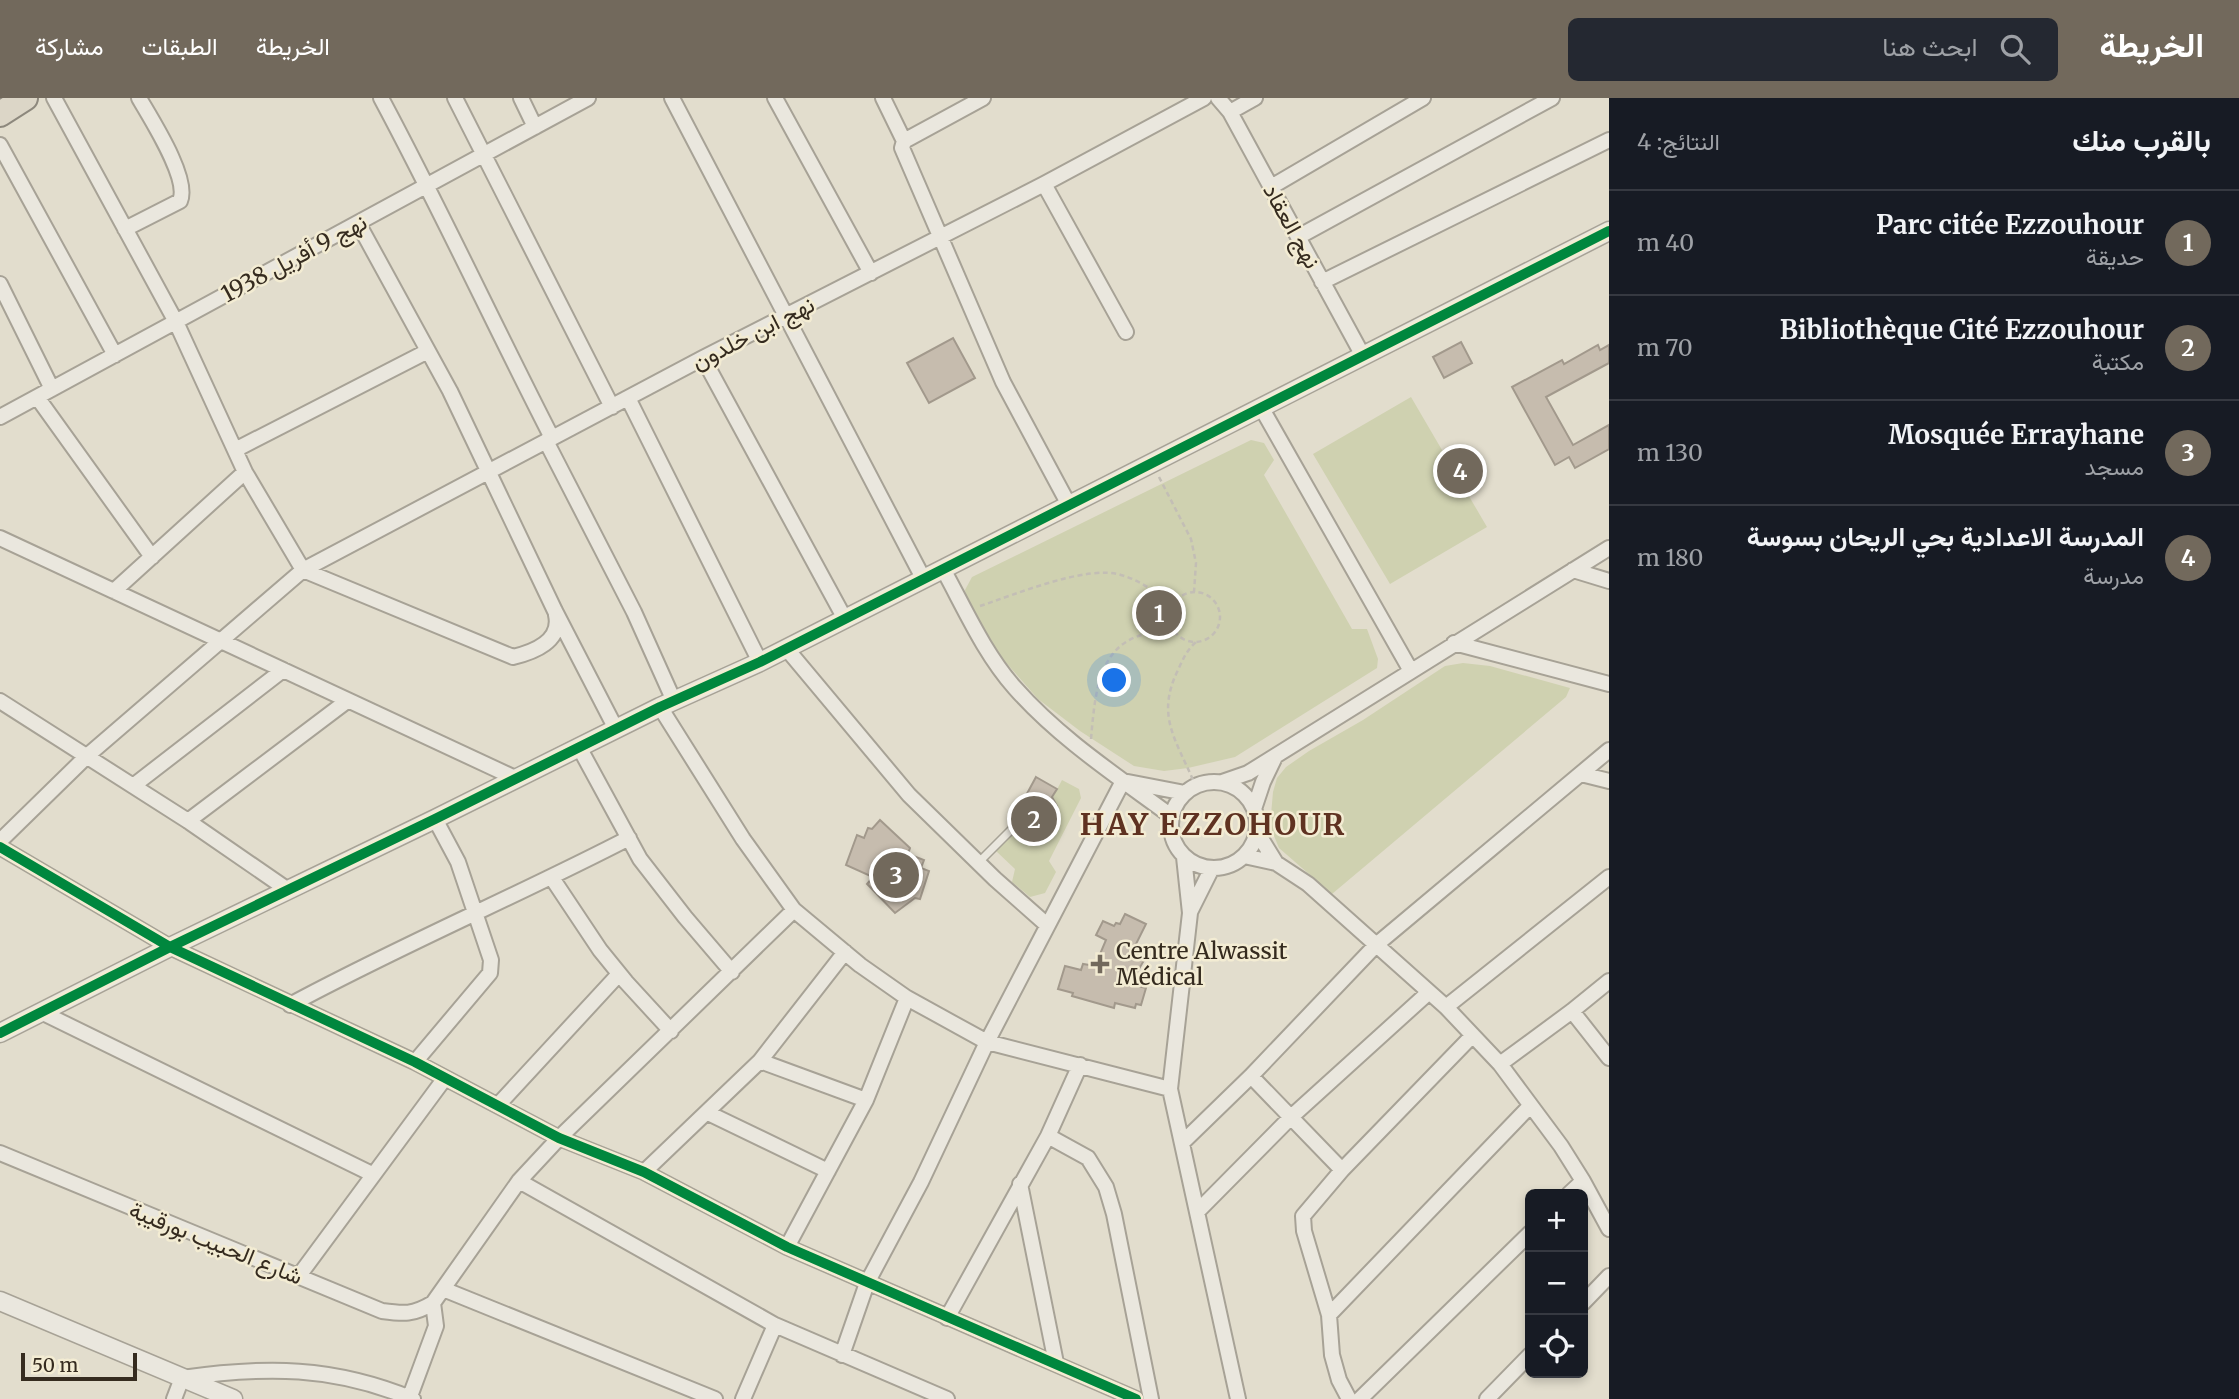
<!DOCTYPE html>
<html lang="ar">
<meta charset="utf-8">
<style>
body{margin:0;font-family:Merriweather,Vazirmatn,serif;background:#242831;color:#f1f3f6;direction:rtl}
.controls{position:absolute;right:21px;bottom:21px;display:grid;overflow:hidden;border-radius:10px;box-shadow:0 4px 10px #0003}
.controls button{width:63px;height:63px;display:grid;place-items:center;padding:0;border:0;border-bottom:2px solid #363941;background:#171b24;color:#f1f3f6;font:35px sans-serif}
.scale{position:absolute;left:21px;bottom:18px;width:116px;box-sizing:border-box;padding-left:7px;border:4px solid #352b1f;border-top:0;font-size:19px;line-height:24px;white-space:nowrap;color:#352b1f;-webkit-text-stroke:5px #f3ecd3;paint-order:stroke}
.you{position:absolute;left:1115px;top:583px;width:24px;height:24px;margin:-18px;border:5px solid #fff;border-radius:50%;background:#1a73e8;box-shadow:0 0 0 10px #1a73e833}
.badge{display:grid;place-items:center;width:46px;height:46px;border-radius:50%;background:#72695c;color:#fff;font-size:23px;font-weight:700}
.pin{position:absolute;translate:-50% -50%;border:4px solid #fff;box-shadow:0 2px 7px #0006}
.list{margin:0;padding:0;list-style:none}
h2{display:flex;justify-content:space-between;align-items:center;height:91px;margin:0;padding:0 28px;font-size:30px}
h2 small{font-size:23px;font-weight:400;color:#9ea1a6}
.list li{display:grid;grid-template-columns:46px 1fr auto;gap:21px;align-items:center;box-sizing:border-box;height:105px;padding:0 28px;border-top:2px solid #363941}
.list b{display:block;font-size:26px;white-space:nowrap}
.list p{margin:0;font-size:23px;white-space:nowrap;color:#9ea1a6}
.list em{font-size:23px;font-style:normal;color:#9ea1a6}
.icon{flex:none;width:38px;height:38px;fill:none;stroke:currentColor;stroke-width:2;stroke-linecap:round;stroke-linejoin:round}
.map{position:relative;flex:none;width:1609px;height:1301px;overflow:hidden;direction:ltr}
header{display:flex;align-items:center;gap:42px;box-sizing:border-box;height:98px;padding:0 35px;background:#72695c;color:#fff}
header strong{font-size:33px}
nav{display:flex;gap:38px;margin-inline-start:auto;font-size:24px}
.search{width:490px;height:63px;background:#242831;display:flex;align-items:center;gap:18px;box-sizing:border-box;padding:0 24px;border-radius:10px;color:#9ea1a6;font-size:26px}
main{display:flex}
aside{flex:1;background:#171b24}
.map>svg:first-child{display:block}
.green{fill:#cfd1b0}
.building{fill:#c6bcae;stroke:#a2998c;stroke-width:2}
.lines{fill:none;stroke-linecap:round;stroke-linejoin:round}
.service-casing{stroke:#a7a296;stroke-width:10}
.minor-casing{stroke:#a7a296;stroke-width:18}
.tertiary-casing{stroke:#a7a296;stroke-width:21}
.trunk-casing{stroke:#8d887d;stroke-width:28}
.path{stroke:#c3beb5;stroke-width:2.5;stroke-dasharray:5 3.5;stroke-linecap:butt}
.service{stroke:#eae7de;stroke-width:7}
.minor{stroke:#eae7de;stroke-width:14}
.tertiary{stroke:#eae7de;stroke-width:18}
.trunk{stroke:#dcd6c7;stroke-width:24}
.cycleway-casing{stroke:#f3ecd3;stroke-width:15}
.cycleway{stroke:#00873e;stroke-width:10}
.poi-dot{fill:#72695c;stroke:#f3ecd3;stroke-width:2.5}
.labels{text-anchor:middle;stroke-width:5;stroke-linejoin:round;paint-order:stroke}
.street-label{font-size:23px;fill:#352b1f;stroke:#f3ecd3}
.poi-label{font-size:23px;fill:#352b1f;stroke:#f3ecd3;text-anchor:start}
.district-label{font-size:30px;font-weight:bold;letter-spacing:2px;fill:#5f3221;stroke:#f3ecd3}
</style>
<header>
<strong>الخريطة</strong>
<div class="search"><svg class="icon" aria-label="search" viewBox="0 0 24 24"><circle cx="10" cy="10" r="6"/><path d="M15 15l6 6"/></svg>ابحث هنا</div>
<nav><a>الخريطة</a><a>الطبقات</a><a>مشاركة</a></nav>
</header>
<main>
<aside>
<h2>بالقرب منك<small>النتائج: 4</small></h2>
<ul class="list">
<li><span class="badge">1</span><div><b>Parc citée Ezzouhour</b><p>حديقة</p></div><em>40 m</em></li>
<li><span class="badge">2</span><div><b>Bibliothèque Cité Ezzouhour</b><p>مكتبة</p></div><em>70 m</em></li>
<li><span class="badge">3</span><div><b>Mosquée Errayhane</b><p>مسجد</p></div><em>130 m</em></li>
<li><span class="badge">4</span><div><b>المدرسة الاعدادية بحي الريحان بسوسة</b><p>مدرسة</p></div><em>180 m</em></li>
</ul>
</aside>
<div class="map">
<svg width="1609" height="1301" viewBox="0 0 1609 1301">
<rect width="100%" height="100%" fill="#e2ddcd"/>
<path class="green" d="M1411,299L1487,429L1390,486L1313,356Z
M1251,342L1264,345L1274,362L1264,377L1352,531H1367L1378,561L1377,570L1235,659L1188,670L1164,673L1134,668L1080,633L1038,601L1001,559L966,499L965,492L972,479Z
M1463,565L1490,568L1570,590L1566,599L1332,796L1279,750L1270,728L1273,694L1277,680L1286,669L1309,653L1363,622L1445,568Z
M1062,682L1079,691L1081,700L1049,763L1056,774L1045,795L1030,799L1012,784L1015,771L996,753L1020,730H1045L1053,726L1058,713L1052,701Z"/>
<path class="building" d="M953,240L975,280L929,305L907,265Z
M1461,244L1472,265L1444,280L1433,259Z
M1598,247L1600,252L1609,247V265L1546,299L1573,347L1609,327V351L1575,370L1569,359L1555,367L1512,289L1562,262L1564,266Z
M1036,679L1057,691L1052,699L1057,708L1058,717L1053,726L1045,730L1031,725L1026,716V706L1023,703Z
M880,722L910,750L908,756L924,762L921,770L929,773L920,801L915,800L895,815L867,786L873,779L846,767L857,737L864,740L868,730L872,731Z
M1125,816L1146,826L1133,852L1146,859L1130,886L1146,890L1141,907L1136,906L1135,910L1115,905L1114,910L1072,898L1073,895L1058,891L1065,868L1081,872L1083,866L1095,868L1106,842L1096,837L1103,823L1114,828L1116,825L1120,826Z"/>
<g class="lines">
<g class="service-casing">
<path id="service" d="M978,765L1015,728L1024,723"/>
</g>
<g class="minor-casing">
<path id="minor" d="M381,0C441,112 494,227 552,340
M455,0L612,309
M521,0L535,29
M672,0L923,480
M775,0L871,175
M883,0L904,43L983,0
M1218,0L1230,14L1363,258
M1230,14L1255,0
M904,43L902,50L1003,284L1069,407
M0,47L115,257
M1044,86L1126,234
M1271,89L1423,0
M358,125L450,293L555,513L616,631
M125,131L180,103C190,81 151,21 139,0
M1298,139L1552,0
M1322,184L1609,42
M0,186L52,291
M703,260L845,521
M37,299L152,459
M628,300L760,564
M1261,309L1411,573
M0,319L588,0
M546,343L634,514L674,603
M235,352L428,253
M0,440L515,680
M943,471C965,511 984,555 1015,590C1059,640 1117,678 1171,718
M303,472L703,260L1044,86L1204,0
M303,472L513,559C534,554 562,543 556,517
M1573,472L1609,483
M114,493L245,374
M1454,545L1609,586
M786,550L909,697L995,781L1047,827
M0,603L188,723L288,792
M660,609L743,741L794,812L860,867L907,900L987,944L1170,991L1190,815L1184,759
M579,649L640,761L685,819L732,874
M1581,676L1609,683
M1171 727a43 43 0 1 1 86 0a43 43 0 1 1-86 0Z
M1128,684L1185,695
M1222,684L1248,675L1609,450
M133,688L283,572
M1254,711L1263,684L1275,659
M188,723L347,603
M1257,734L1276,765
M0,743L87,658L303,472L245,374L176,224L54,0
M0,749L170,849L415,964L559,1040L644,1074L787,1149L1136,1301
M1244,758L1276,765L1308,786L1446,909L1500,966L1561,1048L1583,1083L1609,1131
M552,780L600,852L626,884L671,933
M1190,814L1212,770
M290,907C401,847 517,798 629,740
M1446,909L1609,779
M1572,913L1609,960
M41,914L372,1076
M760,963L866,1002
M415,964L490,875L491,862L458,764L435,721
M1500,966L1572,913L1609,883
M1251,978L1342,1072
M1170,991L1238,1301
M498,1007L619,876
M708,1015L828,1073
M1048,1038L1088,1060L1106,1089L1114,1116L1151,1301
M1182,1045L1251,978L1376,847L1609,652
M0,1055L382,1213C404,1216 413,1217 433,1205
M644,1074L760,963L845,854
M519,1083L775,1227L947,1301
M1020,1086L1056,1265
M1569,1096L1583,1083
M1197,1114L1290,1020L1428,895
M787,1149L866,1002L907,900
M298,1179L445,980
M443,1191L715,1301
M1583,1205L1609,1178
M1329,1217L1530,1008
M947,1220L1048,1038L1080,967
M842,1257L867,1185L921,1084L987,944L1123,683
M174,1301L182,1280C266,1268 333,1268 413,1301
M409,1301L436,1228L433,1205L519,1083L559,1040L794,812
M743,1301L775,1227
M1349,1301L1339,1282L1332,1257L1329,1217L1304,1133L1303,1118L1342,1072L1472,938
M1360,1301L1530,1135
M1487,1301L1530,1257"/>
</g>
<g class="tertiary-casing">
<path id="tertiary" d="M0,935L170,849L435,721L660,609L760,564L1609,133
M0,1203L233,1301"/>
</g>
<g class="trunk-casing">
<path id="trunk" d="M0,16L25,0"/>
</g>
<path class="path" d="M1159,379L1191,441L1196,465L1194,494
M1170 519a25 25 0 1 1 50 0a25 25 0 1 1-50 0Z
M980,508C1014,497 1088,466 1121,477C1140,482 1157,496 1174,505
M1091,641C1096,582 1101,532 1174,533
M1193,682C1175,640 1156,617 1178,572C1183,561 1187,552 1196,544"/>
<use href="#service" class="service"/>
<use href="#minor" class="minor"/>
<use href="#tertiary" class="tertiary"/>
<use href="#trunk" class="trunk"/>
<g class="cycleway-casing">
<path id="cycleway" d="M0,749L170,849L415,964L559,1040L644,1074L787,1149L1136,1301
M0,935L170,849L435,721L660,609L760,564L1609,133"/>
</g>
<use href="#cycleway" class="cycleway"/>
</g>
<path class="poi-dot" d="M1096.5 855.5h7v7h7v7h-7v7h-7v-7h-7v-7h7z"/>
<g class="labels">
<g class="street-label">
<text transform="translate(1292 128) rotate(61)" y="8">نهج العقاد</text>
<text transform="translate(294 160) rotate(-28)" y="8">نهج 9 أفريل 1938</text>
<text transform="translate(753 235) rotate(-27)" y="8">نهج ابن خلدون</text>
<text transform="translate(216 1145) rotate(22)" y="8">شارع الحبيب بورقيبة</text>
</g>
<g class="poi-label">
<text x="1116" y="861">Centre Alwassit<tspan x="1116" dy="26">Médical</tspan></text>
</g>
<g class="district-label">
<text x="1213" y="737">HAY EZZOHOUR</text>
</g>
</g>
</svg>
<div class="controls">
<button>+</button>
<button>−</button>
<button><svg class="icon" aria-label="locate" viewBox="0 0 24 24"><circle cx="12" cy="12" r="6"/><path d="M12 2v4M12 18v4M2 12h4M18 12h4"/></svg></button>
</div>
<div class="scale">50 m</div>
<div class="you"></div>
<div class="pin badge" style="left:1159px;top:515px">1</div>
<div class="pin badge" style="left:1034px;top:721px">2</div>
<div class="pin badge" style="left:896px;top:777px">3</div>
<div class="pin badge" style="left:1460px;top:373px">4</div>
</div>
</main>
